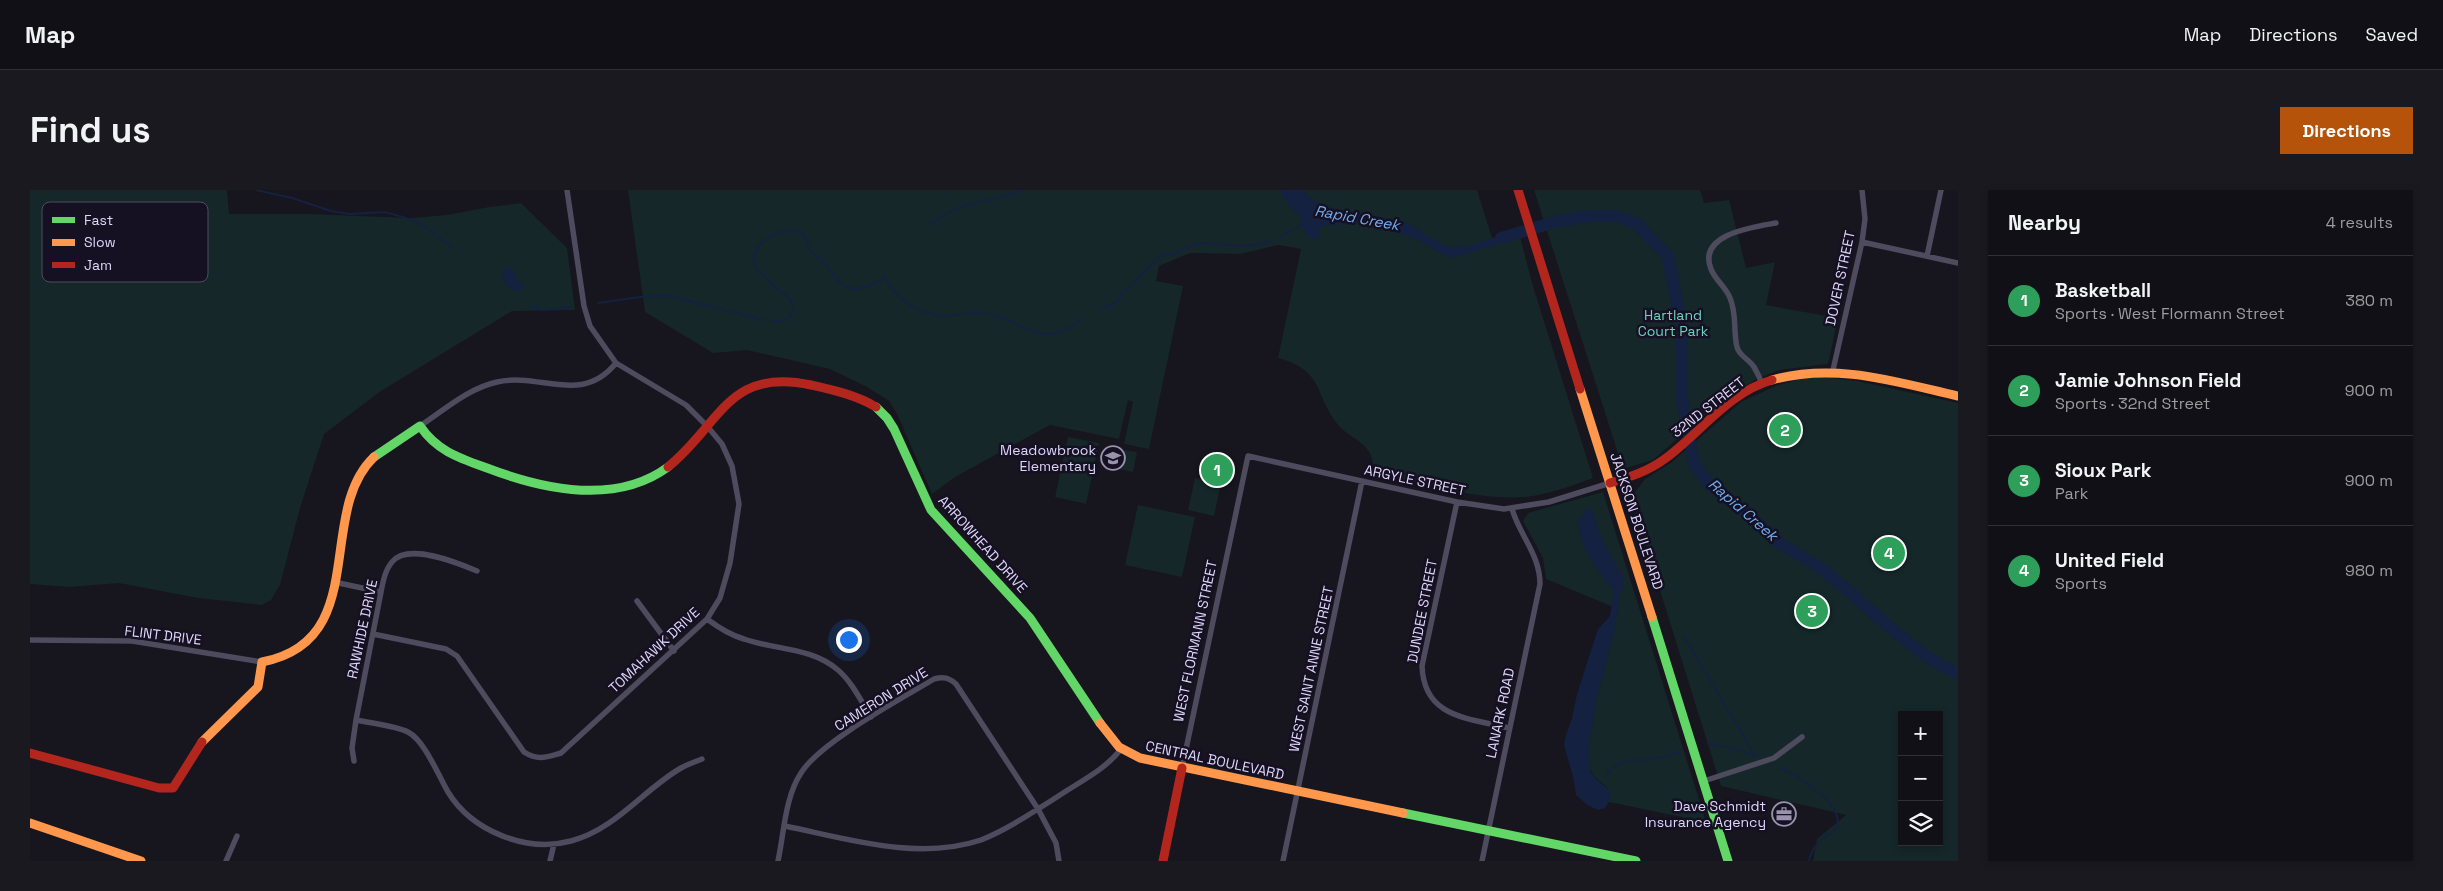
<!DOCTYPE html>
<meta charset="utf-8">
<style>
body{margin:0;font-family:"Space Grotesk",sans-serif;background:#1a191f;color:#f1f3f6}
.controls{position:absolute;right:15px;bottom:15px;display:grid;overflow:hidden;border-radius:0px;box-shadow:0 2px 8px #0003}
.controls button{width:45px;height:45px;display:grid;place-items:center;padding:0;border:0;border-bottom:1px solid #303035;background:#111016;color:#f1f3f6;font:25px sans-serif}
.you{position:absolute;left:818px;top:449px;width:18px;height:18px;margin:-12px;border:4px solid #fff;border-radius:50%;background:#1a73e8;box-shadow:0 0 0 8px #1a73e833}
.badge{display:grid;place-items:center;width:32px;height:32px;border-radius:50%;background:#b45309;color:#fff;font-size:16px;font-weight:700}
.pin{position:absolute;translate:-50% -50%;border:2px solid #fff;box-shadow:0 1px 5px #0006}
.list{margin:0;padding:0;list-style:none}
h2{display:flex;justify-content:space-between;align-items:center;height:65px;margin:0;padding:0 20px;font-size:21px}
h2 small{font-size:16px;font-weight:400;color:#9c9da1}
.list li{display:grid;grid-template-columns:32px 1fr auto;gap:15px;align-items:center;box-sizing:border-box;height:90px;padding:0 20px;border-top:1px solid #303035}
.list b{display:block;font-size:19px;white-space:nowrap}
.list p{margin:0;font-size:16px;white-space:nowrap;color:#9c9da1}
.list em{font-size:16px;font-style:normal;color:#9c9da1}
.icon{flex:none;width:28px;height:28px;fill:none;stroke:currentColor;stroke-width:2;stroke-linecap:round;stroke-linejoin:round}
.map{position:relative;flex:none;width:1928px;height:671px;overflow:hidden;border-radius:0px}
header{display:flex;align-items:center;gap:30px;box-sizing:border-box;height:70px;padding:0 25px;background:#111016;border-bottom:1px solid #303035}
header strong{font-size:24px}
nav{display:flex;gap:28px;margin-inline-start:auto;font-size:18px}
.intro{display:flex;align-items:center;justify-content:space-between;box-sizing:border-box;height:120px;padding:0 30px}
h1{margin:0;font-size:35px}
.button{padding:12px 22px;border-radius:0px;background:#b45309;color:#fff;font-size:18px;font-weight:700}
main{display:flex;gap:30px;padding:0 30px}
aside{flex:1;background:#111016;border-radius:0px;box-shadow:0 2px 8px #0003}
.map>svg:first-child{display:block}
.green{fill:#152729;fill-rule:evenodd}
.water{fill:#142140}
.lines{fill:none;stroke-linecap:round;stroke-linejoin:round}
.stream{stroke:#142140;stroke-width:2}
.river{stroke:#142140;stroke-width:12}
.street{stroke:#4d4b5d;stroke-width:5.5}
.fast{stroke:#63d668;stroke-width:9}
.slow{stroke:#ff974d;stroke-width:9}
.jam{stroke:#b3261e;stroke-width:9}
.labels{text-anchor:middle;stroke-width:5;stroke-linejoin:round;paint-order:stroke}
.street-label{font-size:14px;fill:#ded7fa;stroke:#151122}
.park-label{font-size:14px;fill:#6cd1c0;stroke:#151122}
.poi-label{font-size:14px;fill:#ded7fa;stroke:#151122;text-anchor:end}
.water-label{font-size:15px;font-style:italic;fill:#72aaed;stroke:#151122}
.key{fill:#151122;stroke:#514c63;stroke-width:1}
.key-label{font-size:14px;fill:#ded7fa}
</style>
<header>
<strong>Map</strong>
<nav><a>Map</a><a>Directions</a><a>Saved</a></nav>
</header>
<div class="intro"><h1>Find us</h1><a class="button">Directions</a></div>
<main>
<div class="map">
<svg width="1928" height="671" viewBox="0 0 1928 671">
<rect width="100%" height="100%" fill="#17151e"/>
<path class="green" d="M0,0H197L199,24H278L381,28L417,25L459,17L491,13L537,58L545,120L482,121L351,201L294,244L270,318L250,395L241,410L232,415L168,408L89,393L40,397L0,394Z
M598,0H1447L1463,51L1489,43L1503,96L1563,288C1545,295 1527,301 1508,305C1460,315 1394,293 1346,283C1341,277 1344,268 1339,262C1333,251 1318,246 1310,237C1283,206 1296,181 1248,168L1271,59L1248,55L1210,64L1160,63L1129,76L1126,91L1153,96L1119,259L1094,254L1103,212L1098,210L1089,249L1020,235L925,287L902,304L867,224L859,211L837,197L800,179L717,160L683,163L615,122Z
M1504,0H1670L1674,13L1699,10L1716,78L1745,72L1736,115L1808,128L1798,174L1749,180L1725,190L1691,211L1623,270L1593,279Z
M1792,187L1828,191L1928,213V671H1783L1787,649L1816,625L1691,596L1604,317L1605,302L1615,289L1642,272L1711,212L1748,195L1771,189ZM1872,525H1909V652H1872Z
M1038,247L1069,253L1056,314L1025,307Z
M1094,260L1107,262L1103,282L1090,279Z
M1183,268L1196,271L1192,291L1179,288Z
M1165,288L1191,294L1184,326L1158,320Z
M1573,302L1676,632L1579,612L1578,599C1572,592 1564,589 1560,579C1550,554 1581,450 1588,419L1516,389L1513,368L1493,331L1498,323Z
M1108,315L1165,327L1152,387L1095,375Z"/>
<path class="water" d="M1249,0H1276L1277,6C1307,26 1346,22 1379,34C1393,40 1408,57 1423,57C1443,58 1466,46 1485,39L1488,48L1423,68L1408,62L1391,51L1340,33L1295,35L1291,37L1287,49L1280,48L1274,42L1270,26L1261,18Z
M474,77H478L484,82L487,91L493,95L491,101C478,101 470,89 474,77Z
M1558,318H1561L1573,352L1593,386L1594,396L1590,402L1585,438L1567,507L1559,554L1560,581L1567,590L1578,599L1580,604L1579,612L1575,618L1568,620L1557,615L1546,605L1543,587L1534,555L1536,545L1542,528L1547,504L1568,439L1580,426L1584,400C1566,379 1550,359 1548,332Z"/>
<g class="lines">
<path class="stream" d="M226,0L262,8L301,21L319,24L355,22L373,27L391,34L423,58
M901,34C933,8 958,14 993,0
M1251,47L1274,33
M568,113L610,107L640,106L734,130
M500,116L512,120L541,117
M1069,120L1084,114L1129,66L1143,64L1166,54L1174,53L1215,56L1240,52
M742,130C754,134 763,127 764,115C755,100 735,93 726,77C714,56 751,35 769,42C777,45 777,55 781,61C785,66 791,69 795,74C809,90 813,105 838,96C845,93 849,93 854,87C866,108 891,127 917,126C933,125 942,121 958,124C992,130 1015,162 1050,130
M1654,447L1725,565
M1678,554L1697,557L1727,566
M1750,578C1766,583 1820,619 1805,639C1803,642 1799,644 1796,646C1786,653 1781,660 1779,671
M1577,585C1587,566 1610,572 1627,568C1635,567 1643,564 1650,562"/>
<path class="river" d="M1471,48L1528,31L1559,26H1587L1607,34L1638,66L1652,139V209L1664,273L1679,295L1724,329L1745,350L1795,381L1876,451L1905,472L1928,484"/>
<path class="street" d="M1832,52L1928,73
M1897,66L1911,0
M1803,180L1832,52L1835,29L1832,0
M1732,194C1730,188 1727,182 1724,177C1719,169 1709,166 1707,157C1703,140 1707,124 1700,108C1696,97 1685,90 1681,79C1667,44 1724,37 1746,33
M390,236C414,220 439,198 467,192C511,182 551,216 586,173
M1427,312L1392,476C1394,528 1438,528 1479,538
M304,392L351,402
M607,411L644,461
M677,429C689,438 700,445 714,449C745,460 781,457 808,480C822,492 831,511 841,527
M343,444L416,459L427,466L494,562C508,571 517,567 531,563L677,429L690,408L700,373L709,314L702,276L692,254L677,236L656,215L586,173L560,136L554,116L537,0
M0,450L102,451L232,472
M326,530C340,533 366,536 378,542C395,551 408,585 418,602C442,641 496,663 541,651C586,639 613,600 651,578C658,574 665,572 672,569
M324,571L322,558L326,530L351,402C353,392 355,380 362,372C378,352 428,373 447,381
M1152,578L1218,266L1427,312L1474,319L1519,312L1580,293
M1674,591L1744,568L1772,547
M755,636C818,649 888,671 951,650C978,639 1003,622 1027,607C1049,592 1075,580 1091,559
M196,671L207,646
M520,671L524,654
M748,671C754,643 755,607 771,583C790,552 871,509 904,489C914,486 919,488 926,494L1008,619L1026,653L1029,671
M1253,671L1332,291
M1452,671L1510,394C1510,365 1490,346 1482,319"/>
<path class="fast" d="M846,217L857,228L864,239L901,320L1000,428L1070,533
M344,267L390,236C407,261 429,268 457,278C512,299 585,316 638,277
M1622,427L1698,671
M1373,623L1606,671"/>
<path class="slow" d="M1742,190C1805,172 1866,192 1928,206
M1550,199L1622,427
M1070,533L1089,557L1110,568L1373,623
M172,552L228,497L232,472C342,451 285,323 344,267
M0,633L111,671"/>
<path class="jam" d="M1488,0L1550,199
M638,277C691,234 698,177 781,195C803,200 826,205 846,217
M1580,293C1600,287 1619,281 1636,268C1670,243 1699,202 1742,190
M0,563L129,598H143L172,552
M1133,671L1152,578"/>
</g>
<defs>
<g id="school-ring" transform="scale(1.25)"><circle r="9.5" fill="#151122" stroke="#9893ad" stroke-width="1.5"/><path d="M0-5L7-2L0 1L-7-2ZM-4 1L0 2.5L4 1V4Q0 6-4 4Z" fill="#9893ad"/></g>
<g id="office-ring" transform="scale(1.25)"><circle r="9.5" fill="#151122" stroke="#9893ad" stroke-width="1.5"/><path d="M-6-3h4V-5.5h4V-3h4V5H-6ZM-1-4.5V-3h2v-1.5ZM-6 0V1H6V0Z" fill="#9893ad"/></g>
</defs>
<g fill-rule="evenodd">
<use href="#school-ring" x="1083" y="268"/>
<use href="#office-ring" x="1754" y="624"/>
</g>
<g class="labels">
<g class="street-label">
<text transform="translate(1810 88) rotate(-78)" y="5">DOVER STREET</text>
<text transform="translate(1678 217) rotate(-38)" y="5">32ND STREET</text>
<text transform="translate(1385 290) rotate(12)" y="5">ARGYLE STREET</text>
<text transform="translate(1607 331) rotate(72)" y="5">JACKSON BOULEVARD</text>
<text transform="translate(953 354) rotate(48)" y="5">ARROWHEAD DRIVE</text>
<text transform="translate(1392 421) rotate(-79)" y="5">DUNDEE STREET</text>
<text transform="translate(332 439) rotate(-78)" y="5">RAWHIDE DRIVE</text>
<text transform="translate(133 445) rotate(7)" y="5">FLINT DRIVE</text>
<text transform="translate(1165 451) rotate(-78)" y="5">WEST FLORMANN STREET</text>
<text transform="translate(624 460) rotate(-43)" y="5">TOMAHAWK DRIVE</text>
<text transform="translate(1281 479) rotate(-78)" y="5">WEST SAINT ANNE STREET</text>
<text transform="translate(851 509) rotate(-32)" y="5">CAMERON DRIVE</text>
<text transform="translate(1470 523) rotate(-78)" y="5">LANARK ROAD</text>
<text transform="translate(1185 570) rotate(12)" y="5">CENTRAL BOULEVARD</text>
</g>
<g class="park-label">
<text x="1643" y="130">Hartland<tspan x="1643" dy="16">Court Park</tspan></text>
</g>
<g class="poi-label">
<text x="1066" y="265">Meadowbrook<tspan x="1066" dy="16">Elementary</tspan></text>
<text x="1736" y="621">Dave Schmidt<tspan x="1736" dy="16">Insurance Agency</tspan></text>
</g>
<g class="water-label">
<text transform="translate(1327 28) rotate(10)" y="5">Rapid Creek</text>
<text transform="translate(1713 320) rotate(41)" y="5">Rapid Creek</text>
</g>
</g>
<rect x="12" y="12" width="166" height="80" rx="8" class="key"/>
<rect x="22" y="27" width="23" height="6" fill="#63d668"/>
<rect x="22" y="49" width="23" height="7" fill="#ff974d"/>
<rect x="22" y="72" width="23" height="6" fill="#b3261e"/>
<g class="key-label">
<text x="54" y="35">Fast</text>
<text x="54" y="57">Slow</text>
<text x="54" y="80">Jam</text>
</g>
</svg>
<div class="controls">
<button>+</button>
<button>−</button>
<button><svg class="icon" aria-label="layers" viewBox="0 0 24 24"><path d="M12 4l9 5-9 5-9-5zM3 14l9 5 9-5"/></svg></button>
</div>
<div class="you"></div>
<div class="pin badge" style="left:1187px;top:280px;background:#2e9e5b">1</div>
<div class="pin badge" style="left:1755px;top:240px;background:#2e9e5b">2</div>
<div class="pin badge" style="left:1782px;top:421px;background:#2e9e5b">3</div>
<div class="pin badge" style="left:1859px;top:363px;background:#2e9e5b">4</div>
</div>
<aside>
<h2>Nearby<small>4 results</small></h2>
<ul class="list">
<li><span class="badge" style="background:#2e9e5b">1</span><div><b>Basketball</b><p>Sports · West Flormann Street</p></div><em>380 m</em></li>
<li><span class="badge" style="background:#2e9e5b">2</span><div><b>Jamie Johnson Field</b><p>Sports · 32nd Street</p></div><em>900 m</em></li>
<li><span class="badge" style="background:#2e9e5b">3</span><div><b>Sioux Park</b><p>Park</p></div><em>900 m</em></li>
<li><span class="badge" style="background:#2e9e5b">4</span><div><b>United Field</b><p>Sports</p></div><em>980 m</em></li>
</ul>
</aside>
</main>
